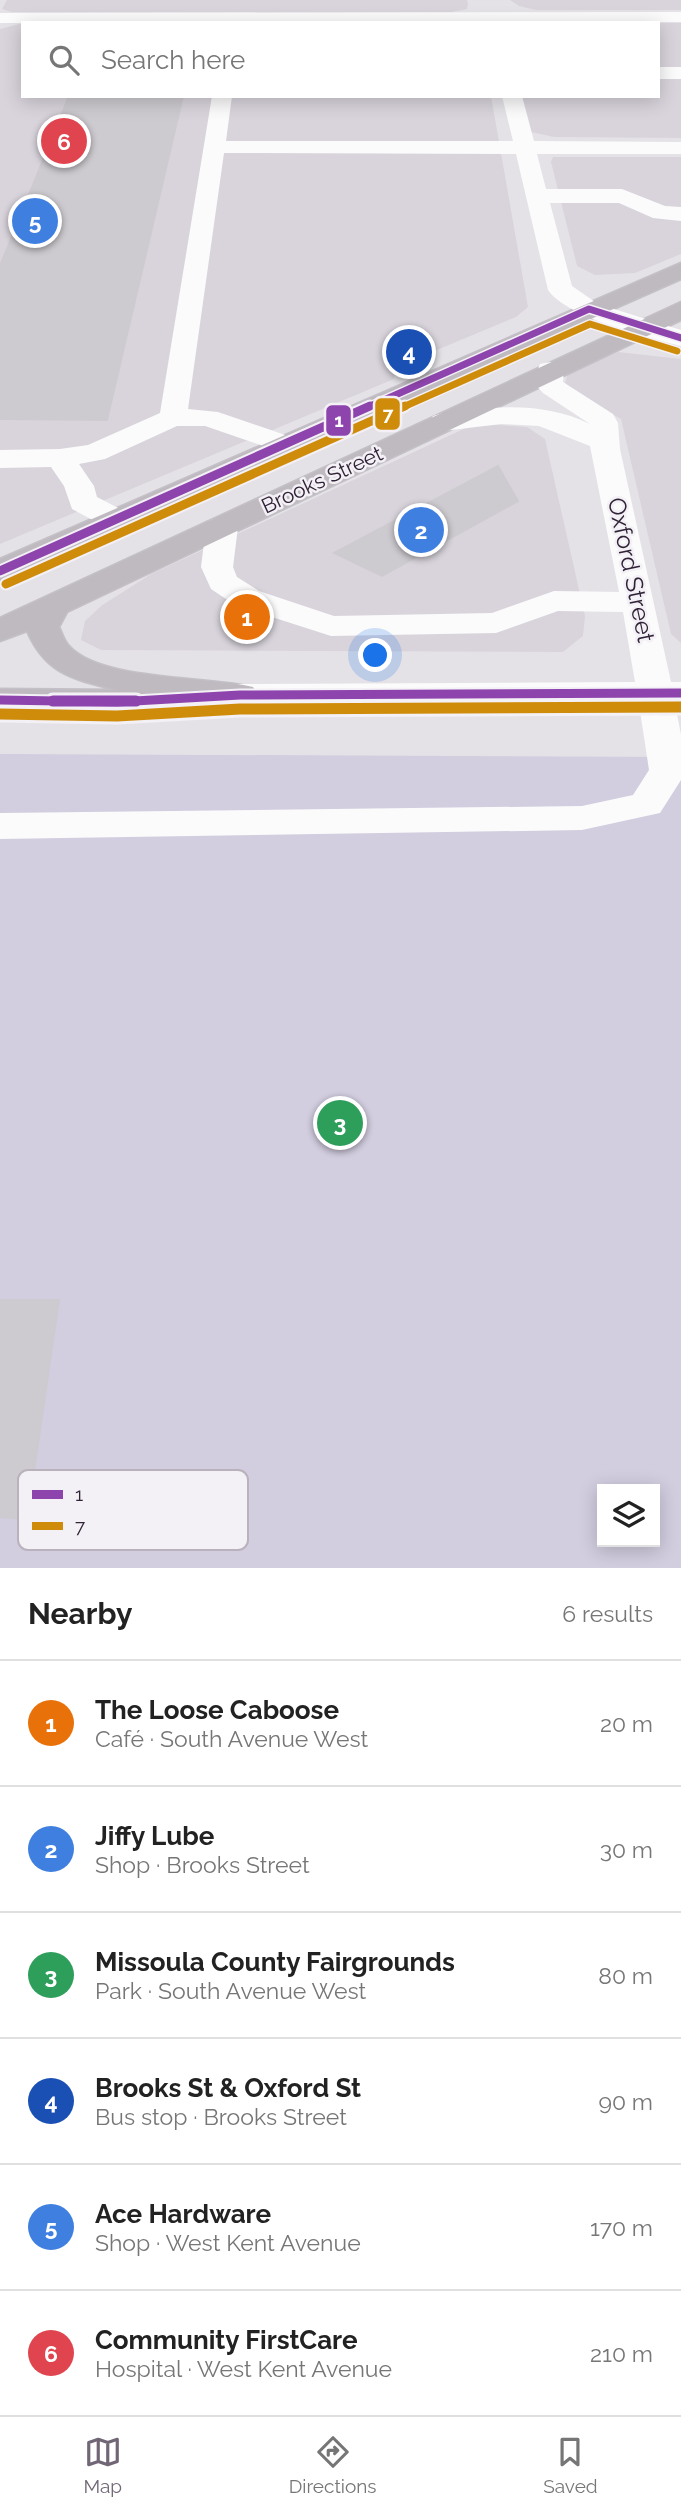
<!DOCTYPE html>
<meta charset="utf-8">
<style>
body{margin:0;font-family:Raleway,sans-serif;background:#f2f2f2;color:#222}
.controls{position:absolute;right:21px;bottom:21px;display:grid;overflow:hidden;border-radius:0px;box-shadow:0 4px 18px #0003}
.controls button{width:63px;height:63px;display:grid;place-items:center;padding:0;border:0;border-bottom:2px solid #e0e0e0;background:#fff;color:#222;font:35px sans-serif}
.you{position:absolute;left:376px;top:656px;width:24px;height:24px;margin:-18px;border:5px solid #fff;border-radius:50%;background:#1a73e8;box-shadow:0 0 0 10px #1a73e833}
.badge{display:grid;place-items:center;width:46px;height:46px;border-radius:50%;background:#706675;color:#fff;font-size:23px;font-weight:700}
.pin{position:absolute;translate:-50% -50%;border:4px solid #fff;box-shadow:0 2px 7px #0006}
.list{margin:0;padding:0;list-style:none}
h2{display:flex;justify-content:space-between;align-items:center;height:91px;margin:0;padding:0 28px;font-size:30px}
h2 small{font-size:23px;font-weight:400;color:#767676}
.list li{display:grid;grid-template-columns:46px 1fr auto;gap:21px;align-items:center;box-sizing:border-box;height:126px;padding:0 28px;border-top:2px solid #e0e0e0}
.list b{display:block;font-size:26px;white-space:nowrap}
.list p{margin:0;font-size:23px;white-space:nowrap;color:#767676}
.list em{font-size:23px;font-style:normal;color:#767676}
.icon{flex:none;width:38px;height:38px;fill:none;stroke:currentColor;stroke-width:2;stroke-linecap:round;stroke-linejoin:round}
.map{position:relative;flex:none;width:681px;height:1568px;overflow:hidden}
.search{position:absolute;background:#fff;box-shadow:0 4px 18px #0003;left:21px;right:21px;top:21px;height:77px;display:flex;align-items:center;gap:18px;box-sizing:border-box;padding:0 24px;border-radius:0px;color:#767676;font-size:26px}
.sheet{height:847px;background:#fff}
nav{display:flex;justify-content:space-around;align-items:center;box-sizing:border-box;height:98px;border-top:2px solid #e0e0e0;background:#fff;font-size:19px;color:#767676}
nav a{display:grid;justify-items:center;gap:4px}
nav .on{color:#706675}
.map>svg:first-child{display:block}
.built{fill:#d9d4dc}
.green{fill:#d2cddf;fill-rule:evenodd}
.building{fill:#cecbd0;stroke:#cecbd0;stroke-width:2}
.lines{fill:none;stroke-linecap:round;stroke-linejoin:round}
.highway-casing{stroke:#c4c0c7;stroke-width:3}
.minor{fill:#fbfbfb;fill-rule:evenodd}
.highway{fill:#bfbac0;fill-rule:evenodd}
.bus-1-far2-casing{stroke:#f3f0f6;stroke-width:10}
.bus-1-far1-casing{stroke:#f3f0f6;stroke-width:13}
.bus-1-casing{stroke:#f3f0f6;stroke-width:17}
.bus-2-far2-casing{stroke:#f3f0f6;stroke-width:10}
.bus-2-far1-casing{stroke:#f3f0f6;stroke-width:13}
.bus-2-casing{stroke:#f3f0f6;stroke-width:17}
.bus-1-far2{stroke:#8e44ad;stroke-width:7}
.bus-1-far1{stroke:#8e44ad;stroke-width:9}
.bus-1{stroke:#8e44ad;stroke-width:11}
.bus-2-far2{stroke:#cf8c0b;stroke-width:7}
.bus-2-far1{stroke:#cf8c0b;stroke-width:9}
.bus-2{stroke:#cf8c0b;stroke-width:11}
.labels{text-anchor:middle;stroke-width:5;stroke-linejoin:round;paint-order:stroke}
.far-street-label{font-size:21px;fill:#312337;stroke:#f3f0f6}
.street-label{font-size:24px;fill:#312337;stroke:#f3f0f6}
.key{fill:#f3f0f6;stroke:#b9b2bd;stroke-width:2}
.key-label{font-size:19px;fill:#312337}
.line-badge{stroke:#f3f0f6;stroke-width:2.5}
.badge-label{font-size:19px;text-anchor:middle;font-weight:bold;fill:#fff}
</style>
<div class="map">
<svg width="681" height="1568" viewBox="0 0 681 1568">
<rect width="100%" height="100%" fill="#e5e2e7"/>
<path class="built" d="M7,0H467L468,4L467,9L451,12H11L2,9Z
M510,0H681V10H536L519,6Z
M23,23V96H491L528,307L516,317L396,367L394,379L0,544V29Z
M658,23H681V138L554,137L531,132L521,96H658Z
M553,157H681V254L635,273L595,275L577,266L551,162Z
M618,352L681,359V643L671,634L621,419L572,392L565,383L568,373Z
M498,425L527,427L545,439L585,616L583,636L563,652L101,650L81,640L85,621L101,606L151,574L470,426Z"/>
<path class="green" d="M0,754L681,757V1568H0ZM602,1489H655V1542H602Z"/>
<path class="building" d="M69,96H183L107,420L0,419V266Z
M498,466L518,501L382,576L334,553Z
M0,1300H59L27,1519L0,1517Z"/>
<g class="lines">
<g class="highway-casing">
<path id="highway" d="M681,263V279L0,581V559Z
M681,302V320L67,612L59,627C62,633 64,641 69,646C100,681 207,676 253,687L258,695L253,703L240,706L169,698L165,708L152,711H0V689L116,690C74,679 46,675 27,631L0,641V618Z"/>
</g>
<path class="minor" d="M681,12V22L0,23V13Z
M658,67H681V79H658Z
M212,96H232L226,141H513L502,96H522L534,141L681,142V154H537L546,189H622L665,206L681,207V221L653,218L619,203H550L572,286L598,304L681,330V346C649,338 566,317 548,290L516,154L224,153L188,409L218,412L294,438L299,444L294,450L284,453L205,426H177L105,459L79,464L94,486L97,497L126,512L131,519L126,526C106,531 90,518 72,509L64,486L51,467L0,468V450L60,449L88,445L160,413Z
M550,362L560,364L564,370L563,382L613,414L618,423L620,449L671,682H681V704H675L681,735V780L660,813L582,830L0,839V813L582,806L633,795L649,770L639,704L240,706L227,703L222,695L227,687L240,684L635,682L623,612L558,611L496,633L331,636L235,605L211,589L201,567L206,527L211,520L222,518L233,520L238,527L233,567L237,577L259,591L334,616L492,613L554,591L619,592L590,446L539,426L501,424L443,431L433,428L429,422L433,416L443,413C492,406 544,401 590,424L543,393L533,382L540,364Z"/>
<use href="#highway" class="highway"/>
<g class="bus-1-far2-casing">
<path id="bus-1-far2" d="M366,408L589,309L681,338"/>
</g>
<g class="bus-1-far1-casing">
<path id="bus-1-far1" d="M0,571L370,406
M0,700L117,702L240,695L681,693"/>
</g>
<g class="bus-1-casing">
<path id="bus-1" d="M53,701H136"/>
</g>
<g class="bus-2-far2-casing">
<path id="bus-2-far2" d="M401,408L590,324L677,351"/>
</g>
<g class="bus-2-far1-casing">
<path id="bus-2-far1" d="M6,584L405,406"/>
</g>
<g class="bus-2-casing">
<path id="bus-2" d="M0,714L117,716L240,709L681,707"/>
</g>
<use href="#bus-1-far2" class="bus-1-far2"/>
<use href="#bus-1-far1" class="bus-1-far1"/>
<use href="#bus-1" class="bus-1"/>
<use href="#bus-2-far2" class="bus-2-far2"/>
<use href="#bus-2-far1" class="bus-2-far1"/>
<use href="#bus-2" class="bus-2"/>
</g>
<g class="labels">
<g class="far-street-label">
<text transform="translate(322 480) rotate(-25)" y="7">Brooks Street</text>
</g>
<g class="street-label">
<text transform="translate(631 570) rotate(78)" y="8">Oxford Street</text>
</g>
</g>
<rect x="18" y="1470" width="230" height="80" rx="10" class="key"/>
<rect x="32" y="1490" width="31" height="9" fill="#8e44ad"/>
<rect x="32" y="1522" width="31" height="8" fill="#cf8c0b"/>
<g class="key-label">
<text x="75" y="1501">1</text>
<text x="75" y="1533">7</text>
</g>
<g class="line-badge">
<rect x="374" y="397" width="27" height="34" rx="7" fill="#cf8c0b"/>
<rect x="325" y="404" width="27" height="33" rx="7" fill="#8e44ad"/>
</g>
<g class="badge-label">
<text x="388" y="421">7</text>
<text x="339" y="427">1</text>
</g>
</svg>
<div class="controls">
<button><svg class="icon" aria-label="layers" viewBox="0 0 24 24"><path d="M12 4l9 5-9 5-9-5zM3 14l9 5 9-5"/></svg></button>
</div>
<div class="you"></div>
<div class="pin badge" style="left:247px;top:617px;background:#e8710a">1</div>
<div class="pin badge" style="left:421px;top:530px;background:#3f7fe0">2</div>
<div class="pin badge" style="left:340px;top:1123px;background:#2e9e5b">3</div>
<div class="pin badge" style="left:409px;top:352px;background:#1a4fb4">4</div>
<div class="pin badge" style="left:35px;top:221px;background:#3f7fe0">5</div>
<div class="pin badge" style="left:64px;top:141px;background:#e0444e">6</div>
<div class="search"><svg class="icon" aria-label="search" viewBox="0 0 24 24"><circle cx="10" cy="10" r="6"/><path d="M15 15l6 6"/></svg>Search here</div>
</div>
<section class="sheet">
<h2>Nearby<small>6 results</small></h2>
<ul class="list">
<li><span class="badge" style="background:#e8710a">1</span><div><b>The Loose Caboose</b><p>Café · South Avenue West</p></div><em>20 m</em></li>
<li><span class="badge" style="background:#3f7fe0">2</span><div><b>Jiffy Lube</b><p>Shop · Brooks Street</p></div><em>30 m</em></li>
<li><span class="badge" style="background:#2e9e5b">3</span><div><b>Missoula County Fairgrounds</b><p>Park · South Avenue West</p></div><em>80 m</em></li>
<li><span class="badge" style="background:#1a4fb4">4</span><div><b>Brooks St &amp; Oxford St</b><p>Bus stop · Brooks Street</p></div><em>90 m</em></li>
<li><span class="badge" style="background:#3f7fe0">5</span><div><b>Ace Hardware</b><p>Shop · West Kent Avenue</p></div><em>170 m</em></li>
<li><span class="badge" style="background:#e0444e">6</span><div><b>Community FirstCare</b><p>Hospital · West Kent Avenue</p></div><em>210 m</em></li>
</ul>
</section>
<nav>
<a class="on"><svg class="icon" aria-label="map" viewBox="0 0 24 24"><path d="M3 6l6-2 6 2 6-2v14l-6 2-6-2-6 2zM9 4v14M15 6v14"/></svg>Map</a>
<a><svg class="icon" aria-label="directions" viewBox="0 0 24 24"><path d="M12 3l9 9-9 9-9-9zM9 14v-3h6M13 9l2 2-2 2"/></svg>Directions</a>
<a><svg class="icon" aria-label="saved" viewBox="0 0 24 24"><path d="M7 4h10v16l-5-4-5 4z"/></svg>Saved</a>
</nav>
